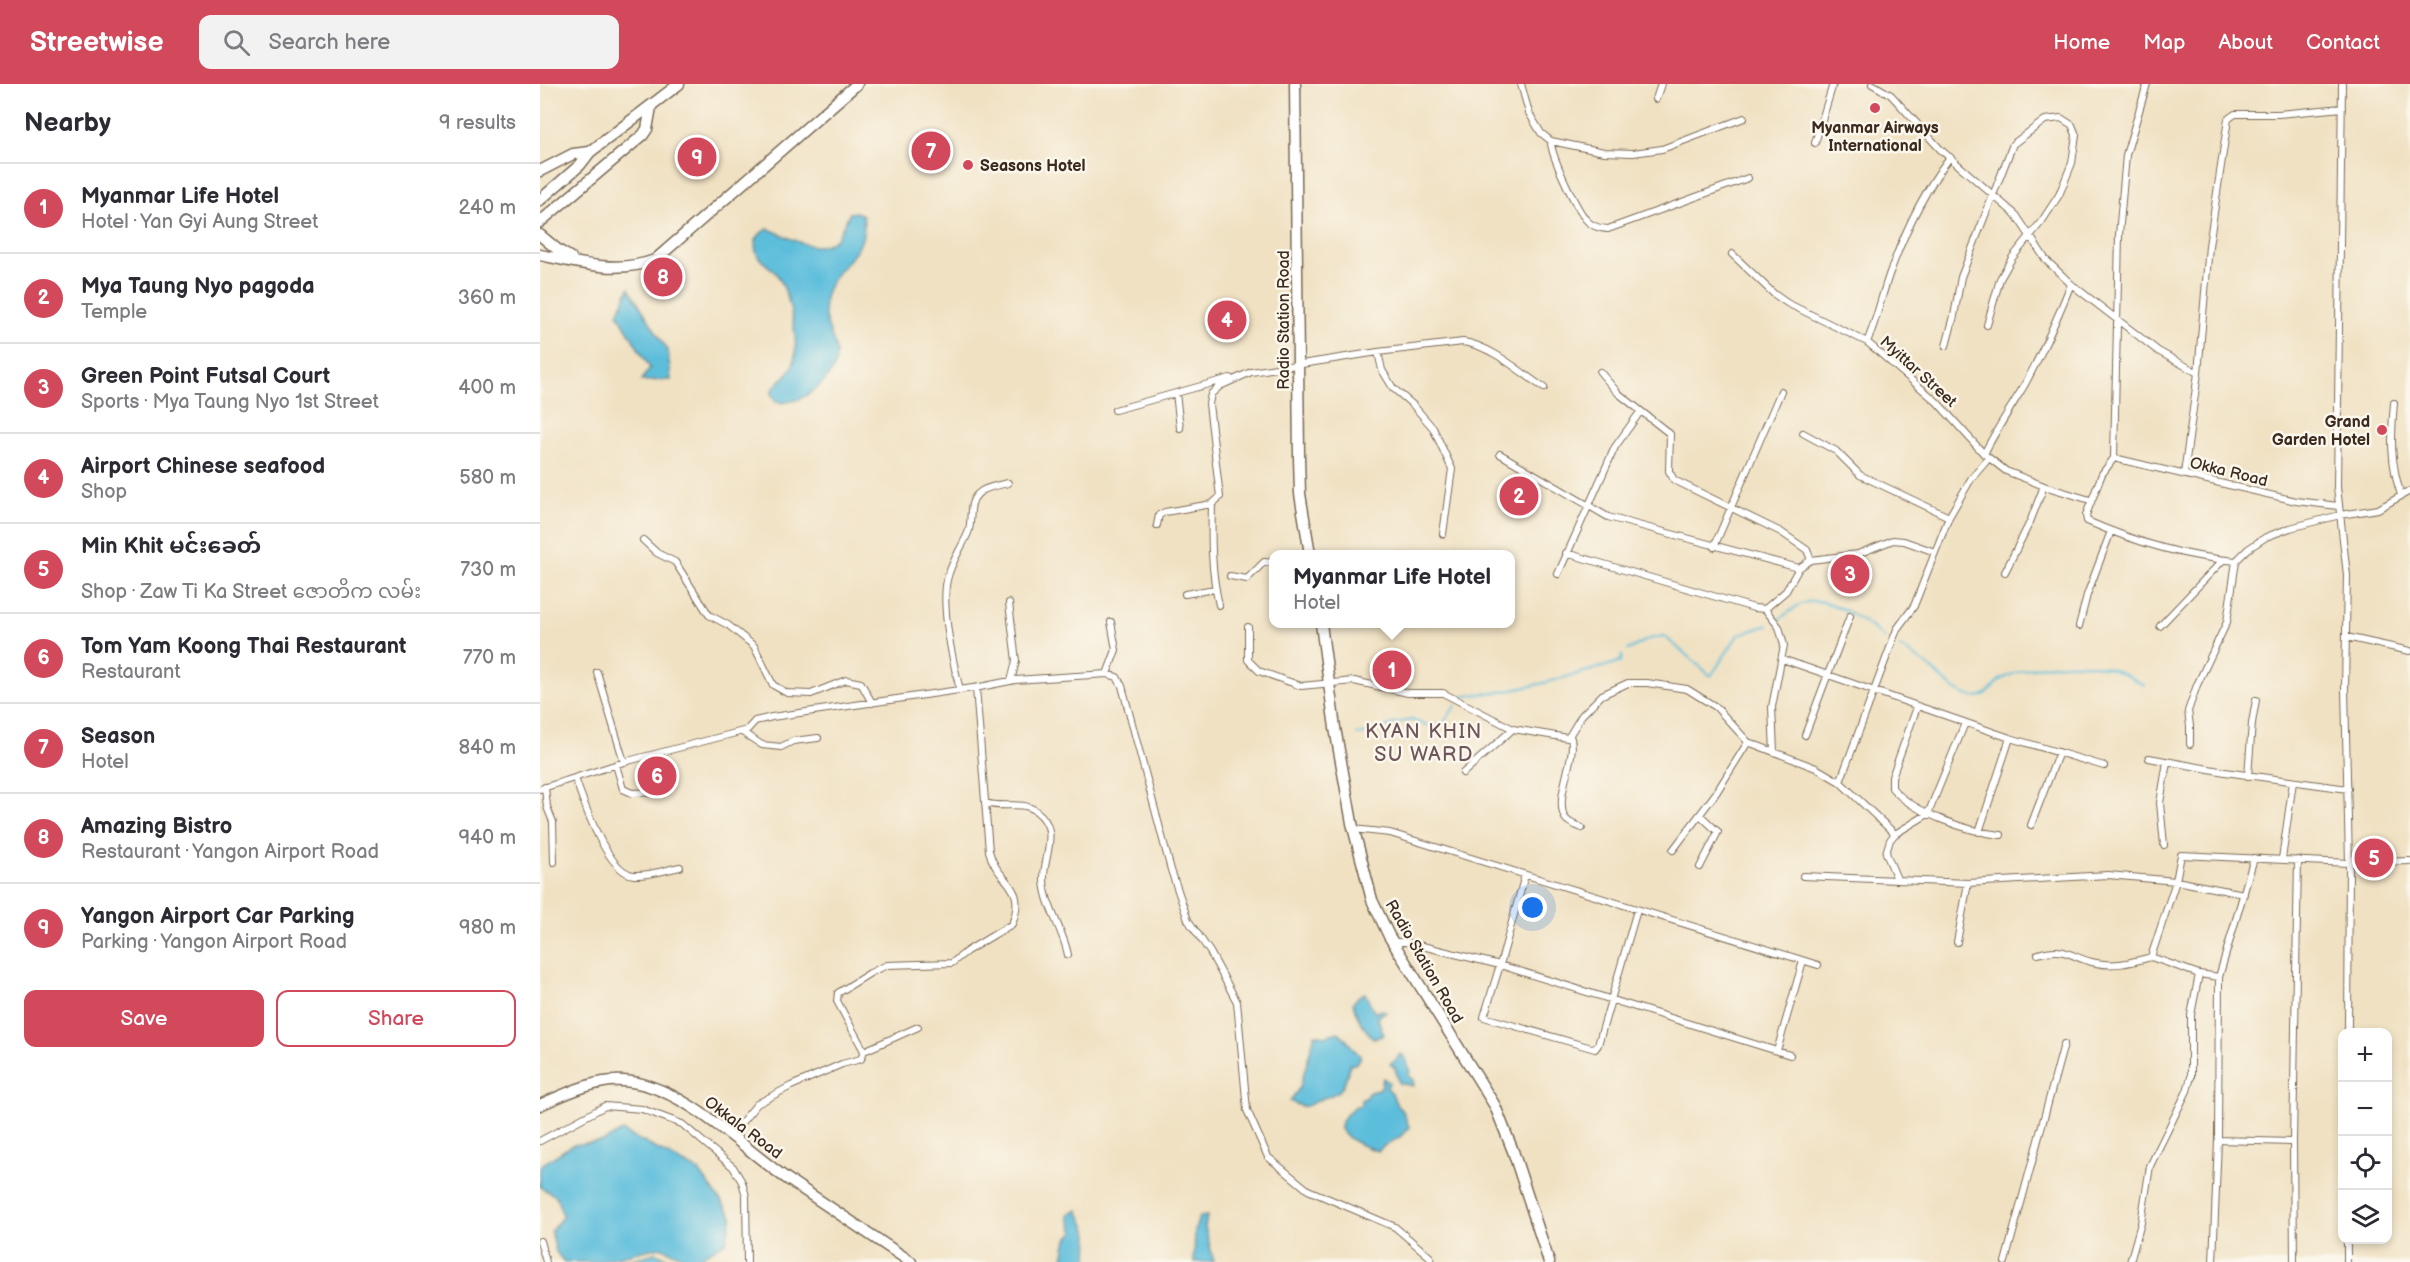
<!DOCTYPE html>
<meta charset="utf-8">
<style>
body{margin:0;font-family:"Balsamiq Sans","Noto Sans Myanmar",sans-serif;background:#f2f2f3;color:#2b2b33}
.controls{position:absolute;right:18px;bottom:18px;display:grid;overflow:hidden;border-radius:12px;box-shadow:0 3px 9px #0003}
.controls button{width:54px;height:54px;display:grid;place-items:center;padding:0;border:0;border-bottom:2px solid #e1e1e2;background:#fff;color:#2b2b33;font:30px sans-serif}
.you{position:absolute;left:993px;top:824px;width:21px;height:21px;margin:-15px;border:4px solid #fff;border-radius:50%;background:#1a73e8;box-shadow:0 0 0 9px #1a73e833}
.badge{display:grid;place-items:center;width:39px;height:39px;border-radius:50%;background:#d1495b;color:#fff;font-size:20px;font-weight:700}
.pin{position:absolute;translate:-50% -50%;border:3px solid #fff;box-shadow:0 2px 6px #0006}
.popup{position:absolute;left:729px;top:466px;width:246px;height:78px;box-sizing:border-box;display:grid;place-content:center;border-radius:12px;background:#fff;filter:drop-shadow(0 2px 4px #0005);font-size:20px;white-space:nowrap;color:#7c7c81}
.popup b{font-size:22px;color:#2b2b33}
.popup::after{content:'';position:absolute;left:50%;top:100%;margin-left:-12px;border:12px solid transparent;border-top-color:#fff}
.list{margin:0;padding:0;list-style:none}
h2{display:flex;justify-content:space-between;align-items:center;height:78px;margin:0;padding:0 24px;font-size:26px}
h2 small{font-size:20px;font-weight:400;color:#7c7c81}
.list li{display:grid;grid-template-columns:39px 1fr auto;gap:18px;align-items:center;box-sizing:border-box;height:90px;padding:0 24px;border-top:2px solid #e1e1e2}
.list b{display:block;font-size:22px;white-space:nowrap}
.list p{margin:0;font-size:20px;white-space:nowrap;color:#7c7c81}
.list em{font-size:20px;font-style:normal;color:#7c7c81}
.actions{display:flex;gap:12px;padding:18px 24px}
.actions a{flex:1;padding:14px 0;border:2px solid #d1495b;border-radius:12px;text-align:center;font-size:21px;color:#d1495b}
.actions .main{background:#d1495b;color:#fff}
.icon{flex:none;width:33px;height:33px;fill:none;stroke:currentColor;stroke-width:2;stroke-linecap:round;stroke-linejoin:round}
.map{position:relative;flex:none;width:1870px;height:1178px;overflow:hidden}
header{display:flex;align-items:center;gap:36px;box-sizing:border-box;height:84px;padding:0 30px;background:#d1495b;color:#fff}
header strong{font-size:28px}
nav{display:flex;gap:33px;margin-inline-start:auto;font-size:21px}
.search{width:420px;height:54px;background:#f2f2f3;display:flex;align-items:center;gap:15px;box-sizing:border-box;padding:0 21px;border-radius:12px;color:#7c7c81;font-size:22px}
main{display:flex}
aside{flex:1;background:#fff}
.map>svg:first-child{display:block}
.green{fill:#b3c568;stroke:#777843;stroke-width:1.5}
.water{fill:#5dbedc;stroke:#4c747d;stroke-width:1.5}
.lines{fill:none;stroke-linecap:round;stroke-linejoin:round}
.stream{stroke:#5dbedc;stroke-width:2}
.minor-casing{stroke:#7a6a57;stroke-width:8}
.primary-casing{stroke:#7a6a57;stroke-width:13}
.minor{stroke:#fff;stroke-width:6}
.primary{stroke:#fff;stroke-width:10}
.poi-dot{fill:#d1495b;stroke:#fbf7ec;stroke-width:2}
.labels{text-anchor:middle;stroke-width:5;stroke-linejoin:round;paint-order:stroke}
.poi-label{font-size:16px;font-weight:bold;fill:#3b2a1e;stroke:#fbf7ec}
.street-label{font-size:16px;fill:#3b2a1e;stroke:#fbf7ec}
.quarter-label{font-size:20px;letter-spacing:1.5px;fill:#6f565a;stroke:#fbf7ec}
</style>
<header>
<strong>Streetwise</strong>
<div class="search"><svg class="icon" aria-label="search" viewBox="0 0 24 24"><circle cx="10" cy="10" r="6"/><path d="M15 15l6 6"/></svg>Search here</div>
<nav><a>Home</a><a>Map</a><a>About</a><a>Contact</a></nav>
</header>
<main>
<aside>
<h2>Nearby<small>9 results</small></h2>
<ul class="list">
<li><span class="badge">1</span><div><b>Myanmar Life Hotel</b><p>Hotel · Yan Gyi Aung Street</p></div><em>240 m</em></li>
<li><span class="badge">2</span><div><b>Mya Taung Nyo pagoda</b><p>Temple</p></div><em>360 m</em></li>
<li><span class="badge">3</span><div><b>Green Point Futsal Court</b><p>Sports · Mya Taung Nyo 1st Street</p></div><em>400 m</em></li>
<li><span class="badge">4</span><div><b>Airport Chinese seafood</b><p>Shop</p></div><em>580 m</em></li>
<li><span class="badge">5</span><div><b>Min Khit မင်းခေတ်</b><p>Shop · Zaw Ti Ka Street ဇောတိက လမ်း</p></div><em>730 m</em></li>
<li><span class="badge">6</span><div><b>Tom Yam Koong Thai Restaurant</b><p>Restaurant</p></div><em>770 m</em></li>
<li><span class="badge">7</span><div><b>Season</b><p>Hotel</p></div><em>840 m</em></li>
<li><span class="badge">8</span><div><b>Amazing Bistro</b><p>Restaurant · Yangon Airport Road</p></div><em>940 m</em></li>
<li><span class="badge">9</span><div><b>Yangon Airport Car Parking</b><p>Parking · Yangon Airport Road</p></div><em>980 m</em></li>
</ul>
<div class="actions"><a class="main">Save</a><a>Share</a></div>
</aside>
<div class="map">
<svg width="1870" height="1178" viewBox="0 0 1870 1178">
<rect width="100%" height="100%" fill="#fbf7ec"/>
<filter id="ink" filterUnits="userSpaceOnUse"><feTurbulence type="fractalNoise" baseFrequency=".0167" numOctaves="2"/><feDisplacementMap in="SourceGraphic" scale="12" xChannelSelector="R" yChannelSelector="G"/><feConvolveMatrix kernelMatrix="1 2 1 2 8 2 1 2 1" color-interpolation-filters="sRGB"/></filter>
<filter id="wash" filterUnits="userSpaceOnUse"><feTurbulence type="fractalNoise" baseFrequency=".008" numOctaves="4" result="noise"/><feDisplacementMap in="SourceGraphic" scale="24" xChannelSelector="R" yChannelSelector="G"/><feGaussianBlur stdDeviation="1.35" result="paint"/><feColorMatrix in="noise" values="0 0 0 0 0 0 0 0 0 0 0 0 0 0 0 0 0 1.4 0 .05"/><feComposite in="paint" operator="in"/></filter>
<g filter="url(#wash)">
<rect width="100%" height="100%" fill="#f0e1c2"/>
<path class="green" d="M1323,476L1316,503L1298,500L1303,479Z"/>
<path class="water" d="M316,128L323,131C329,172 298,177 287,207C272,250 324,267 274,306C263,315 250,320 236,318L231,309C237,294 253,293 255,272C258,251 248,202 234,187C227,179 219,178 216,167C213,155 219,149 228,145C248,151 276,174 296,154C302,147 305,137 310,129Z
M89,204L128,267L131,296L101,297L110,284L78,230Z
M825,909L835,929L841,926L846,928L841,930L838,935L844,951L834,955C825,946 816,933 813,919L819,912Z
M798,948C808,954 811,965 820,971V975L815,980H810C802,1005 807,1006 781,1015C766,1021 768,1027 750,1017L760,1003L775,950L785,952Z
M860,970L865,973L870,988L868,991L873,996L874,1002L859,999L855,984L850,980L857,975Z
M843,994L849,998L847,1004L852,1009L857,1022L863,1027L869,1043L860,1053L842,1063L839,1067C829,1065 800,1053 800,1043C800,1038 804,1035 806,1031C811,1025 814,1022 821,1021V1015L826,1014L828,1009L841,1004Z
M82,1047L159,1087L192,1132L186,1158L154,1177L120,1163L56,1178H24L16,1168L11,1147L23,1132L16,1112L0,1103V1082L32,1061L64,1057Z
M538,1126L549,1150L548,1178H525L523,1174L527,1155L534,1148L528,1131Z
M667,1132L665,1143L674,1178H654L655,1146L659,1133Z
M115,1169L126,1173L130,1178H82Z"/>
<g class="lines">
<path class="stream" d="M1238,536C1246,531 1253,524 1261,520C1288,508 1326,539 1345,554
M1360,563C1369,569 1378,575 1387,581C1401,592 1417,613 1437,613C1450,612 1452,600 1462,595C1491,579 1549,574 1579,588C1588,591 1596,597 1604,601
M1088,566L1109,555L1124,552L1171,592L1198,551L1228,541
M922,613C939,609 956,609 973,606C1008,599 1042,589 1076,579L1081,577L1082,571
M817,651L835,648L853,640L871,636L894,643L903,640L916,621"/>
</g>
</g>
<g filter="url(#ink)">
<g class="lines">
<g class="minor-casing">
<path id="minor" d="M981,0L989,29L1001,49L1011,57L1064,68L1093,69L1122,65L1204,34
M1332,0L1351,11L1400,65L1476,131L1506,176L1531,200L1618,267L1658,289
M1607,0L1586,71L1579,151L1574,374L1562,390L1546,431L1547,437C1593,457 1646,473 1696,477
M1802,0L1797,403L1807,491L1805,605L1809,779L1808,948
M1116,15L1121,0
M1011,57C1010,70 1035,121 1044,133C1049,141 1059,145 1068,145L1208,94
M1275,59L1293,0
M1192,170L1234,210L1247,219L1327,258L1397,318L1444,370L1466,387L1504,402L1550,416
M1327,258C1338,233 1342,208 1352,183C1366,145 1385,106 1410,73
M1406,262L1414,232L1421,193L1473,60L1505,36L1521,34L1532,41L1536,51L1532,79L1519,111L1502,137L1472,174L1460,195L1447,241
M838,268L842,286L853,304L873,321L893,344L912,385L903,450
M1060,288L1078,309L1130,350L1129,387L1134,396L1241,448L1267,466L1271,476
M636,309L640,344
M1854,319C1851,353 1850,378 1861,411
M575,326L690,294
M1263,349L1296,367L1320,391L1409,433
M960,370L1068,433L1259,484
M1444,370C1456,346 1470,325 1484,302C1502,269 1517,235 1531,200
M1574,374L1756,417L1798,422
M1644,390L1658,289L1669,162L1688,35L1695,30H1738L1802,24
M617,441L619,431L625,428L672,420
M103,456L117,469L135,478L169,531L188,541L214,562L233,601L247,609L271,610L306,596L321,599L332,619
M1174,463L1241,307
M1026,469L1214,524L1225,525L1246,507L1259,484L1271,476
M1271,476L1318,470L1353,456L1364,457L1395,468
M1465,488L1490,438L1504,402
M1018,490L1075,363L1100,328
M690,492L707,495L724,478L734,479
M645,510L675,505
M469,519L476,577L471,597
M679,521C671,488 671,454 672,420L680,413L669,320L671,310L680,302L711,288L838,268L923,258C952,262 980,288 1004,304
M1225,525L1239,543L1244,561L1232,623L1234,668
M1539,542L1547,511L1571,447
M1620,542L1683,476
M708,543V576L719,587L761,602L814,597L868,609H903L973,645L1028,654L1042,631L1062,611L1088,599H1107L1147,605L1176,623L1208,658L1276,684L1300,698L1355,750
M1806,553L1870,567
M1242,575L1470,654L1564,682
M57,588L84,678
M567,590L576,566L571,538
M420,606C413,578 401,524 407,496C411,478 421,465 428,449C431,442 430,434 431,426C432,405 450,403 468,399
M1377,623L1352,693V704C1373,729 1429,748 1461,751
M202,648L222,661L241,663L253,657L278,654
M1265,651L1310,532
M1030,652C1039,669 1013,714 1025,734C1029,740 1036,741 1042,744
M1650,660V642L1648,627L1657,601L1687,538L1696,477L1708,465L1726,453L1750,444L1800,431L1838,425L1870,407
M1609,674L1685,688L1808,705
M76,681L83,705L92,709L119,708
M923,689L973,645
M1708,692L1712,639L1716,616
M35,694C43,717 67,789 94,791C108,792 125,786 140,783
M1300,698L1357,545L1374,522L1409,433L1431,395L1449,374
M5,703L7,723L13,738L14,778
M0,705L84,678L207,646L215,637L232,633L440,603L475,596L567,590L577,593L582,602L631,786L648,836L670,868L697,918L707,1026L728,1073L768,1106L855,1143L890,1173L892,1178
M446,719C461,725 482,716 496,727C520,745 505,769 504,792C503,819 523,844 528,871
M1160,731L1178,748L1160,783
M1491,741L1519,668
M813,745L850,749L1278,881
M1439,748L1470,654
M1624,761L1620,719L1627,678
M1133,766L1176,709L1208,658
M1742,775L1753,698
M1263,792L1428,799L1568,791L1636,797L1704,810
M1357,795L1346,769L1350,756L1355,750L1388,730L1425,639
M1097,826L1058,961L1055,965L944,933L960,881L1237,967L1250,971
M853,858H866L960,881L985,791
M1417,858L1428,799
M1498,870C1527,861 1530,874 1556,879C1576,883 1592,878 1611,873
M1679,893L1659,890L1611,873L1636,797L1641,771L1809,779L1870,777
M324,967L378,943
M1237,967L1263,877
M191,1051L217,1020L251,1002L302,980L321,975L324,967L297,917L298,909L330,889L347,881L412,879L427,867L472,840C488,799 457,800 449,767L436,604
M1678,1056L1753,1058
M0,1057L65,1022L102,1025L142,1040L193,1083L202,1098L206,1112L207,1178
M0,1157L6,1178
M1465,1178L1524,960
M1590,1178L1601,1139L1610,1082L1647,1007L1651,993V931L1659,890
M1673,1178L1678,1056L1679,893L1714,774
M1754,1178L1753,1058L1758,776
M1807,1178V1156"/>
</g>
<g class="primary-casing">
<path id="primary" d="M755,0L759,373L760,410L770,470
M0,87L33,70L50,68
M0,116L40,81L50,68L139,0
M0,138L103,51L107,45L111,23
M0,151L18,166L31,174
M0,171C37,179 78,190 115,176L317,0
M781,540L795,644L812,739L832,816L849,852L955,1022L973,1067L1009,1178
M0,1021C25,1010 55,995 83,997C141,1000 200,1062 246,1094C287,1122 330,1150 371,1178"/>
</g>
<use href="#minor" class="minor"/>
<use href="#primary" class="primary"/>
</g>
</g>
<g class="poi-dot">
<circle cx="1335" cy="24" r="6"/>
<circle cx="428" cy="81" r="6"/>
<circle cx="1842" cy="346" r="6"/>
</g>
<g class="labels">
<g class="poi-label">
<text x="1335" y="49">Myanmar Airways<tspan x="1335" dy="18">International</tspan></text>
<text x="440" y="87" text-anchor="start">Seasons Hotel</text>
<text x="1830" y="343" text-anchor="end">Grand<tspan x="1830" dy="18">Garden Hotel</tspan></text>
</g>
<g class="street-label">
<text transform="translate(743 236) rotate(-90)" y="6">Radio Station Road</text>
<text transform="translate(1379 287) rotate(42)" y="6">Myittar Street</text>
<text transform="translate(1689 387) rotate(14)" y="6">Okka Road</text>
<text transform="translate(885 877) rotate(60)" y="6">Radio Station Road</text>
<text transform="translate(204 1043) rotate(37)" y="6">Okkala Road</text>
</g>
<g class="quarter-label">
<text x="884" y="654">KYAN KHIN<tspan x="884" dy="23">SU WARD</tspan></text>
</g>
</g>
</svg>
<div class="controls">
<button>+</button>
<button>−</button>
<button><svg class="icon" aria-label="locate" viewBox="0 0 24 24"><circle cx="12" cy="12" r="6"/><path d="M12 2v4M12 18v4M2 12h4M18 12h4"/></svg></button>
<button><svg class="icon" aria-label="layers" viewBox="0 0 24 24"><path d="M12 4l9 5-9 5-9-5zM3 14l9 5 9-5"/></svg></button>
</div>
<div class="you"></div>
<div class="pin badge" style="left:852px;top:586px">1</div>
<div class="popup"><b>Myanmar Life Hotel</b>Hotel</div>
<div class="pin badge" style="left:979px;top:412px">2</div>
<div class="pin badge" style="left:1310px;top:490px">3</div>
<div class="pin badge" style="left:687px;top:236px">4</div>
<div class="pin badge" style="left:1834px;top:774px">5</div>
<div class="pin badge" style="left:117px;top:692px">6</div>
<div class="pin badge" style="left:391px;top:67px">7</div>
<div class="pin badge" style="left:123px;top:193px">8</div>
<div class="pin badge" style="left:157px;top:73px">9</div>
</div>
</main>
